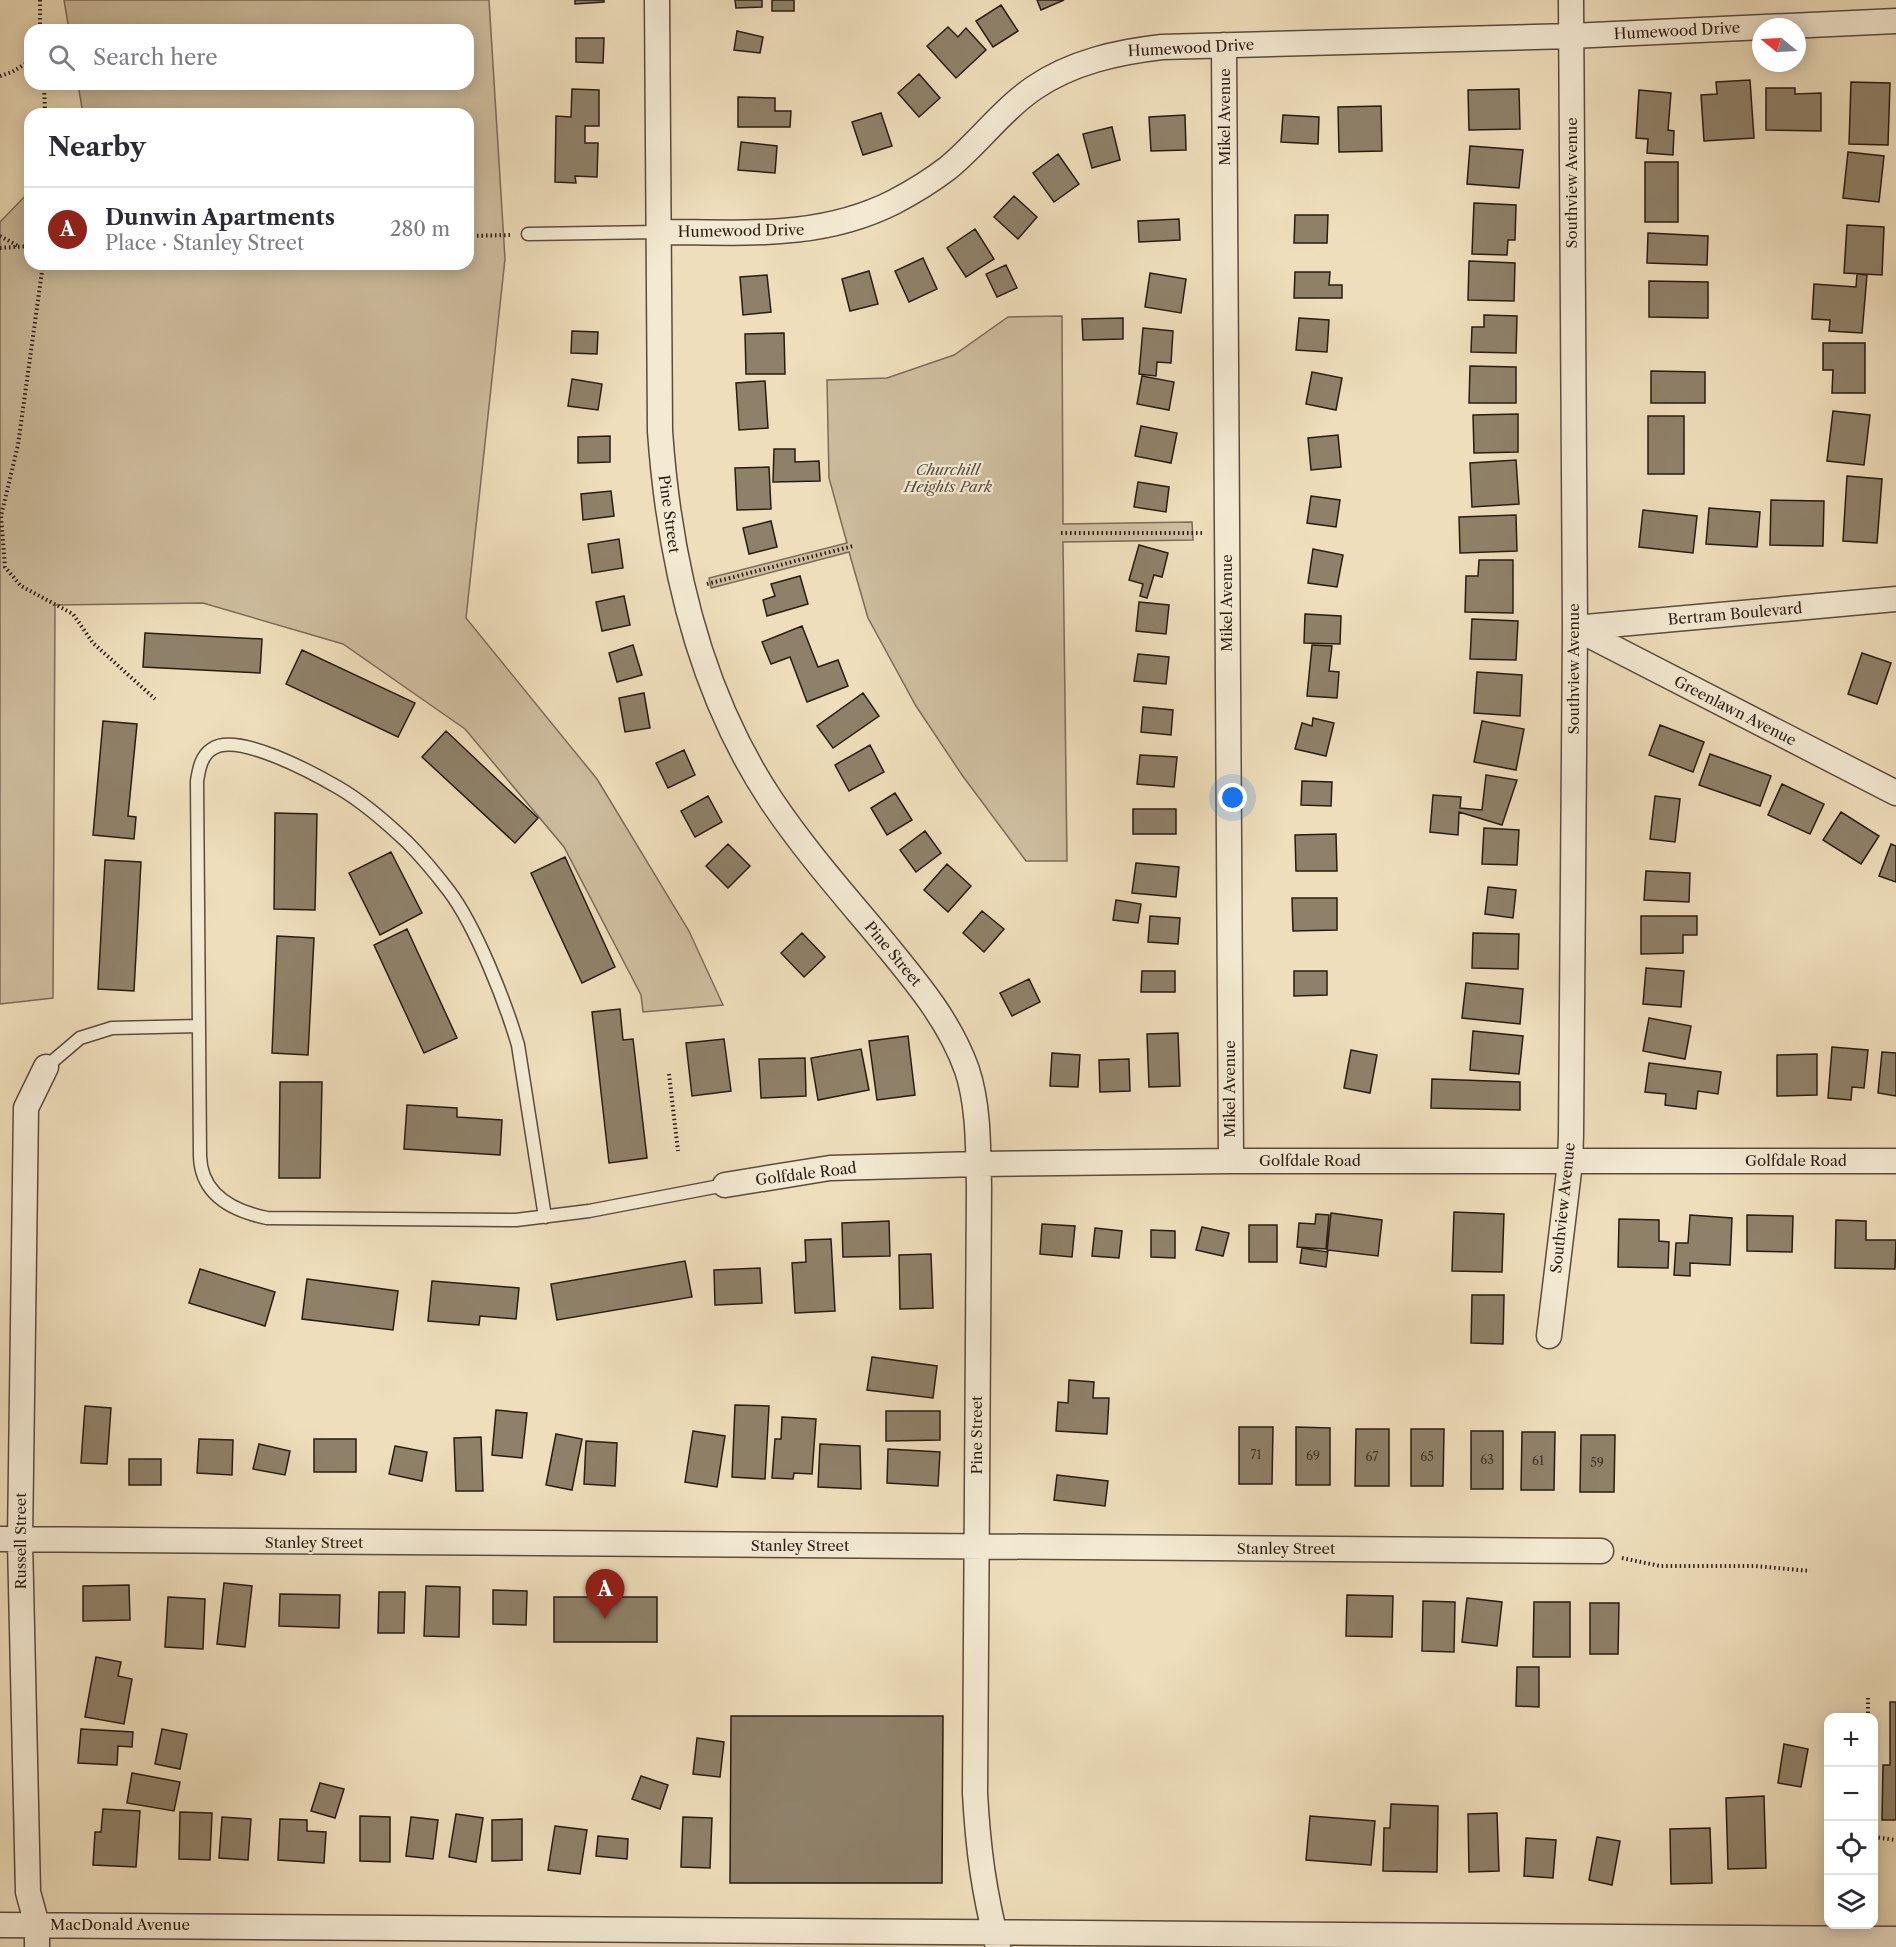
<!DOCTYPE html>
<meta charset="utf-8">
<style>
body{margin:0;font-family:"Libre Caslon Text",serif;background:#f2f2f3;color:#2b2b33}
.controls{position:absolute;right:18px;bottom:18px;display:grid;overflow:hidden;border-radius:12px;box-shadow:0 3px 15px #0003}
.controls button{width:54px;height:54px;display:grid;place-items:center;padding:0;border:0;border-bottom:2px solid #e1e1e2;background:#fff;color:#2b2b33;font:30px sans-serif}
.compass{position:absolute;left:1752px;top:18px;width:54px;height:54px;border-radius:50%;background:#fff;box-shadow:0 3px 15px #0003;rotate:288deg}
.you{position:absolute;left:1233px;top:798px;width:21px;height:21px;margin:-15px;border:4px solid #fff;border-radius:50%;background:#1a73e8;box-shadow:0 0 0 9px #1a73e833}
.badge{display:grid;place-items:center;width:39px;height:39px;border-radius:50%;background:#8f2418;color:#fff;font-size:20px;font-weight:700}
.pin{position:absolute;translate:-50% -50px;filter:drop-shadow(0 2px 3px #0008)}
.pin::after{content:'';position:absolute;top:32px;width:21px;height:18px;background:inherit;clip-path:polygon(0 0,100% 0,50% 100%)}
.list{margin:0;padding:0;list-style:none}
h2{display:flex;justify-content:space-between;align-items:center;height:78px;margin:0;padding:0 24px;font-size:26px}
h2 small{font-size:20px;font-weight:400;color:#7c7c81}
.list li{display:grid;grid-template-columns:39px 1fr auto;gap:18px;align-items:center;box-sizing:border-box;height:84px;padding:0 24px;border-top:2px solid #e1e1e2}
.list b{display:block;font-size:22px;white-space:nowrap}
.list p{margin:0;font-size:20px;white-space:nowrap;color:#7c7c81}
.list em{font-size:20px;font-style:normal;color:#7c7c81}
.icon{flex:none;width:33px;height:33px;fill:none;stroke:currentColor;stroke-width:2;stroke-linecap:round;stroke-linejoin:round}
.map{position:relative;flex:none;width:1896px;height:1947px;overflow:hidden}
.search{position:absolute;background:#fff;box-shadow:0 3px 15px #0003;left:24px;top:24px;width:450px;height:66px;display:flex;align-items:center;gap:15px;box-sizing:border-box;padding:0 21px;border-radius:18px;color:#7c7c81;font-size:22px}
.panel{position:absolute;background:#fff;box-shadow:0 3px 15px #0003;left:24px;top:108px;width:450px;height:162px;border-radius:18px}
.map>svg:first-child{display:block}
.green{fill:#cdbd9e;stroke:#7b6c58;stroke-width:1.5}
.building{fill:#8f8169;stroke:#291c11;stroke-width:1.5}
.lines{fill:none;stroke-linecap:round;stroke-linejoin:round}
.service-casing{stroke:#5a4c3c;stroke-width:15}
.minor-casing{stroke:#5a4c3c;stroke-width:27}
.path{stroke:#291c11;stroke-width:4;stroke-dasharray:1.5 3;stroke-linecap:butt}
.service{stroke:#f4ead3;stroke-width:12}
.minor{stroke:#f4ead3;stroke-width:24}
.labels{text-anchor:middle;stroke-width:4.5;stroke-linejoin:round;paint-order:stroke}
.number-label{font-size:12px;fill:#423527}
.street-label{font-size:15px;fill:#291c11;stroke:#f4ead3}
.park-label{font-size:15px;font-style:italic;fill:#5a4c3b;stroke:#f4ead3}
</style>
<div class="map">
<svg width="1896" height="1947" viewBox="0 0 1896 1947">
<rect width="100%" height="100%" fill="#eedebb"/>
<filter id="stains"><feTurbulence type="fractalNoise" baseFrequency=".00333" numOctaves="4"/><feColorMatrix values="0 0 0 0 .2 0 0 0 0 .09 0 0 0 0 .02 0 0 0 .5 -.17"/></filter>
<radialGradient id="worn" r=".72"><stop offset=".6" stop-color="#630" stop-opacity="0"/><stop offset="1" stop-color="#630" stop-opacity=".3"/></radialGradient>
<path class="green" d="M64,0H489L505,259L466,618L597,779L689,931L723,1005L643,1012L641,995L564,847L465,729L343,644L203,603L55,605L53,998L0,1004V222L30,191V264H468V114H83L78,84H468V30H69Z
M1062,316L1063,524L1192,522L1193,540L1063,542L1067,861H1026L962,775L916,706L868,618L849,552L711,588L709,578L847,543L829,478L827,380L887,378L954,355L1008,317Z"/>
<path class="building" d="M575,0H604V2L575,4Z
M735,0H762V7L736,8Z
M772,0H794V11H772Z
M1037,0H1064L1041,10Z
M1001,5L1018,31L993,47L976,21Z
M948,27L958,37L966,28L986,50L956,78L927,46Z
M737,31L763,37L760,53L734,50Z
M576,38H604L603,63L576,62Z
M919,74L940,98L919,117L898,93Z
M1750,80L1754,138L1704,141L1701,95L1717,94L1716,82Z
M1851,82L1890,83L1888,145L1849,144Z
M1766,88H1795V94L1821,93V131L1766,130Z
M572,89L599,90V126H585V143H598L597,177L575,176L576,183L555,182L556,116L571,117Z
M1519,89L1520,129L1469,130L1468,90Z
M1639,90L1671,93L1668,130L1674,131L1673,155L1647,153L1648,139L1636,138Z
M738,97L775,98V111H791L790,127H738Z
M1381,106L1382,151L1339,152L1338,107Z
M881,113L892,146L863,155L852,122Z
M1185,115L1186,150L1151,151L1149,117Z
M1283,115L1319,117L1318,144L1281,142Z
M1112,127L1120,160L1092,168L1083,134Z
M741,142L777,146L775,173L738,170Z
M1470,146L1523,150L1519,188L1467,184Z
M1848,152L1884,156L1879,202L1843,198Z
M1058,154L1079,184L1054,202L1033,173Z
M1645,162H1678V222H1645Z
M1014,196L1037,217L1018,239L994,217Z
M1474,203L1516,205L1515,240H1508L1507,255L1472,254Z
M1295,215H1328L1327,243H1294Z
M1179,219L1180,240L1139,242L1138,221Z
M1847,225L1884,227L1882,275L1844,273Z
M975,229L994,259L966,277L947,248Z
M1648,233L1708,236L1707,265L1647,263Z
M923,258L937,289L909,302L895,271Z
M1469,261L1515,263L1514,301L1468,300Z
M1006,265L1017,288L997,297L986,274Z
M869,271L878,304L850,311L842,279Z
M1295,272H1330L1329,285H1342V298H1294Z
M1150,273L1186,279L1181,313L1145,307Z
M1857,274L1867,275L1862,333L1829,331L1830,320L1812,319L1814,284L1856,287Z
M767,275L771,312L743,315L740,277Z
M1649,281L1708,282V318L1649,317Z
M1484,315L1517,316L1516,353L1471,352L1472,327H1484Z
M1123,318V339L1083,340L1082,319Z
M1299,318L1329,320L1327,352L1296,350Z
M1143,328L1173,331L1171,363L1157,362L1156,376L1139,374Z
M572,331L598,332L597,354L571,353Z
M784,333L785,374H746L745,334Z
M1823,343H1865V393H1832L1833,370H1823Z
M1470,366L1516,367V403H1469Z
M1651,371L1705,372V403H1651Z
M1312,372L1342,378L1336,410L1306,404Z
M1142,376L1174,382L1169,410L1137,404Z
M572,379L602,384L598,410L568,406Z
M765,381L768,428L739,430L736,383Z
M1833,411L1870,415L1864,465L1827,461Z
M1518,414V452L1474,453L1473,415Z
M1648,416H1684V474H1648Z
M1141,426L1177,433L1171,463L1135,456Z
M1338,435L1341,467L1311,470L1308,438Z
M610,436V462L578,463V437Z
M774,449H795V462L819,461L820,481L773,482Z
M1516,460L1519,504L1472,507L1470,463Z
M769,467L771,509L737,510L735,468Z
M1847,476L1882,479L1877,543L1843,541Z
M1138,482L1169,487L1166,512L1134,507Z
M611,491L614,516L583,520L581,494Z
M1311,496L1340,500L1336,527L1307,523Z
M1771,500L1824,501L1823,546L1770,545Z
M1709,508L1760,512L1757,547L1706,544Z
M1643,510L1697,516L1693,553L1639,547Z
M1516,515L1517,551L1460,553L1459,517Z
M771,521L777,547L749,554L743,528Z
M619,539L623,568L592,573L588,544Z
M1139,545L1168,553L1162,577L1154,575L1147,598L1140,596L1143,584L1129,580Z
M1313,549L1343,555L1337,587L1308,583Z
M1479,560H1513V613L1465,612L1466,576H1478Z
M800,576L808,604L767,616L763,600L775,596L771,584Z
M624,596L630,625L602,631L596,602Z
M1139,602L1169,605L1166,634L1136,631Z
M1305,614L1341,616L1340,644L1304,643Z
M1472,619L1518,621L1516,660L1470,659Z
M802,626L818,667L838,660L848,686L807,702L790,657L771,664L762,642Z
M145,633L262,639L260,673L143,667Z
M633,645L642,675L617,682L609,653Z
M1312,645L1332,646L1329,671L1339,672L1337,698L1307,696Z
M302,650L415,703L398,737L286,684Z
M1862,653L1891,663L1877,704L1848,694Z
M1138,654L1169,657L1166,684L1134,681Z
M1477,672L1522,675L1520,716L1474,713Z
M644,693L650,728L625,732L619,698Z
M863,693L879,716L833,748L817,726Z
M1143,707L1173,710L1171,735L1141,732Z
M1313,718L1334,723L1326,756L1295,749L1302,723L1312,726Z
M103,721L137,724L128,816L136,817L134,839L93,835Z
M1482,721L1524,729L1516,770L1474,762Z
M1660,725L1704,742L1693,772L1649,755Z
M446,731L538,818L515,843L422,757Z
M870,745L884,772L849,791L835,765Z
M684,750L695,775L668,788L656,763Z
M1710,754L1771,776L1760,806L1699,785Z
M1140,755L1177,757L1174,787L1137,784Z
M1486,775L1517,780L1502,825L1459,812L1458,835L1430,832L1433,795L1461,797L1460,808L1482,810Z
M1302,781L1332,782L1331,806L1301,805Z
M1782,784L1824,804L1810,834L1768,815Z
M895,793L912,820L887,835L871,808Z
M708,796L722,822L695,837L681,811Z
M1655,796L1680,799L1675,842L1650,839Z
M1133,809H1176V834H1133Z
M1841,812L1879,836L1861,864L1823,840Z
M275,813L317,814L315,910L274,909Z
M1484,828L1519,830L1517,865L1482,864Z
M925,831L941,853L916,872L900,850Z
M1336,834L1337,871H1296L1295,835Z
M728,844L750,866L728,888L706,866Z
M1891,844L1896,846V882L1879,876Z
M391,852L422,913L380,935L349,873Z
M565,857L615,967L582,983L531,873Z
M105,860L141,862L134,991L98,989Z
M1136,863L1179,867L1176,897L1132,893Z
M947,864L971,886L948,912L924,890Z
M1646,871L1690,873L1689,902L1644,900Z
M1488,887L1516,890L1513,918L1485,914Z
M1292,898H1337V930L1293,931Z
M1116,900L1141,904L1138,923L1113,920Z
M982,911L1004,929L984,952L963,933Z
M1150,916L1180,918L1178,944L1148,942Z
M1641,916H1697V935H1683V953L1641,954Z
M407,929L457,1038L424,1053L374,945Z
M802,933L825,957L804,977L781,953Z
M1473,933L1519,934L1518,969L1472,968Z
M277,936L314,938L308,1055L272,1053Z
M1646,968L1684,971L1681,1007L1643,1004Z
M1142,971H1175V992H1141Z
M1294,971H1327V995L1294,996Z
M1029,979L1040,1002L1012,1016L1000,993Z
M1466,983L1523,989L1520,1024L1462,1018Z
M620,1009L623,1040L633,1039L647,1158L609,1163L592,1012Z
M1649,1018L1691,1026L1685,1059L1643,1051Z
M1473,1031L1523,1036L1519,1074L1470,1070Z
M1178,1033L1180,1086L1149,1087L1147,1034Z
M908,1036L915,1095L877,1100L869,1041Z
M724,1039L731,1091L692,1096L686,1043Z
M1832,1047L1868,1050L1864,1088L1852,1087L1851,1100L1828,1098Z
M861,1049L869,1090L818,1100L811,1058Z
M1351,1050L1377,1055L1370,1093L1344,1088Z
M1882,1052L1896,1053V1096L1878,1093Z
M1052,1053L1080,1055L1078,1087L1050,1086Z
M1817,1054V1095L1777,1096V1055Z
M805,1058L806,1096L761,1098L759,1059Z
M1129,1059L1130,1091L1100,1092L1099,1060Z
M1649,1063L1721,1072L1718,1094L1698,1091L1696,1109L1665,1105L1666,1094L1645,1092Z
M1432,1079L1520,1082V1110L1431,1108Z
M280,1082H322L320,1178H279Z
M407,1105L457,1108V1117L502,1120L500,1155L404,1149Z
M1454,1212L1504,1214L1502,1272L1452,1271Z
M1331,1213L1382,1220L1378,1256L1328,1250L1326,1267L1300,1263L1302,1248L1327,1252Z
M1316,1214L1329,1215L1326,1249L1297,1247L1299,1223L1315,1224Z
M1690,1215L1732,1218L1730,1265L1690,1263V1276L1674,1275L1676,1243H1688Z
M1747,1215L1793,1216L1792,1252L1747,1251Z
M1619,1219L1659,1220V1241L1669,1242L1668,1268L1618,1267Z
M1836,1220L1866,1221V1240H1896L1895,1269L1835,1268Z
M889,1221L890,1256L843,1257L842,1223Z
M1042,1224L1075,1226L1072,1257L1040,1254Z
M1249,1225H1277V1262H1249Z
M1202,1227L1229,1233L1223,1256L1196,1250Z
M1095,1228L1122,1231L1119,1258L1092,1256Z
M1151,1230L1175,1231V1258L1151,1257Z
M831,1239L835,1311L795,1313L792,1263L806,1262L805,1240Z
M931,1254L933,1308L900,1309L899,1255Z
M685,1261L692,1297L557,1320L551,1284Z
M760,1268L762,1303L715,1305L714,1270Z
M200,1269L275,1292L265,1326L189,1303Z
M307,1279L398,1291L393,1330L302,1319Z
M432,1281L519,1288L516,1319L480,1316L479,1325L428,1321Z
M1472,1295H1504L1503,1344L1471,1343Z
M872,1357L937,1366L933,1398L867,1390Z
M1069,1380L1094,1382L1093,1398H1109L1107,1434L1056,1431L1058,1402L1068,1403Z
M735,1405L769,1406L765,1479L732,1477Z
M85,1406L111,1408L107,1464L81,1463Z
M496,1410L527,1413L522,1458L492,1455Z
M886,1411H940V1440L886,1441Z
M782,1417L816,1419L812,1474L794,1473L793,1479L772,1478L775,1439H781Z
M1239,1427H1273L1272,1484H1239Z
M1296,1427L1330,1428V1485H1296Z
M1356,1429H1389V1486H1355Z
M1411,1429H1444L1443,1486H1411Z
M693,1431L725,1436L717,1487L685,1482Z
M1471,1431H1503V1489H1471Z
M1522,1432H1555L1554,1490H1521Z
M556,1434L582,1439L572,1490L546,1485Z
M1581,1435H1615L1614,1492H1580Z
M481,1437L483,1491H456L454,1438Z
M199,1439L233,1440L232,1475L197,1473Z
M314,1439H356V1472H314Z
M586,1441L617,1443L615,1486L584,1484Z
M259,1444L290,1451L285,1475L253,1469Z
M820,1444L860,1446L861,1489L818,1487Z
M395,1446L427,1452L422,1481L389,1474Z
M888,1449L940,1452L938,1486L887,1483Z
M129,1459H161V1485H129Z
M1057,1475L1108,1481L1105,1506L1054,1500Z
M224,1583L252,1586L245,1647L217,1644Z
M129,1585L130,1620L83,1621V1586Z
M426,1586L460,1587L459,1637L424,1636Z
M493,1590L527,1591L526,1625L493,1624Z
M379,1592H405L404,1633H378Z
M280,1594L340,1595L339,1628L279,1626Z
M1347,1595L1393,1596L1392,1637L1346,1636Z
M168,1597L205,1599L203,1649L165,1647Z
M554,1597H657V1642H554Z
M1467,1598L1502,1602L1497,1646L1462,1642Z
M1423,1601L1455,1602L1454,1652L1422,1651Z
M1534,1602H1570V1657H1533Z
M1590,1603H1619L1618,1654H1590Z
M96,1657L121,1662L118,1676L132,1679L124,1724L85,1717Z
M1517,1667H1539V1707L1516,1706Z
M1890,1702H1896V1820H1882L1883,1765H1890Z
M731,1716H943L942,1883H730Z
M81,1729L133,1732L132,1747L118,1746L117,1765L78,1763Z
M162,1729L187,1734L180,1769L155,1764Z
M697,1738L724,1742L720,1777L693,1774Z
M1784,1744L1808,1749L1801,1787L1778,1783Z
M132,1773L180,1782L174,1811L127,1803Z
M641,1776L668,1785L660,1809L632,1799Z
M320,1783L344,1789L335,1818L311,1811Z
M1764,1796L1766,1868L1728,1869L1726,1798Z
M1391,1804L1438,1806L1437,1872L1383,1871L1384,1828H1390Z
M103,1809L140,1811L136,1867L93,1865L95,1832H101Z
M180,1812L212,1813L210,1860L179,1859Z
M1497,1813L1499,1871L1469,1872L1468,1814Z
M456,1814L483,1818L476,1862L449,1857Z
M360,1816L390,1817V1862L360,1861Z
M1310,1816L1375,1821L1371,1865L1306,1860Z
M222,1817L251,1819L248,1860L219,1858Z
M411,1817L438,1820L433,1859L406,1856Z
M683,1817L712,1818L710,1868L681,1867Z
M280,1819L307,1820V1831L326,1832L324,1863L278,1860Z
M522,1819V1860L492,1861V1820Z
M555,1826L587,1830L580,1874L548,1870Z
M1710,1828L1712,1883L1671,1884L1670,1829Z
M598,1836L628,1839L627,1859L596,1856Z
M1597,1837L1620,1841L1612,1885L1589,1880Z
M1526,1838L1556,1840L1553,1878L1524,1876Z"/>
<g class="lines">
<g class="service-casing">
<path id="service" d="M528,234L659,232
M46,1067L80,1038L112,1028L199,1026
M545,1217L518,1045C505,1001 476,927 449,891C436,874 422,857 407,842C387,823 363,802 339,788C315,774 237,731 212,749C201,756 199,769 197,781L200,1156C201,1195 233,1211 267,1218L516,1220C540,1217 565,1214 589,1211L725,1185"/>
</g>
<g class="minor-casing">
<path id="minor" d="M657,0L660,431C669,560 698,690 771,800C805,851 847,898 886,945C918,984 950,1022 967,1070C979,1106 978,1149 979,1187L975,1793C978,1849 984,1893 998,1947
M1224,45L1231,1161
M659,232C741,232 819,240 894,202C913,192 931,181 948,168C978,143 1002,110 1034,88C1072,62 1118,52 1162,47L1571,36L1896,21
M1575,628L1896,793
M1575,628L1896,599
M725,1185L830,1168L978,1164L1231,1161H1896
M1549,1336L1570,1163L1571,1135L1575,628L1571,0
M0,1539L1601,1551
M0,1925L1896,1939
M37,1947V1925L28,1892L20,1541L26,1108L46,1067"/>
</g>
<path class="path" d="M40,0V30
M0,76L12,72L30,61
M44,84L45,114
M0,236L18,246
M468,236L512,235
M0,248L30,246
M43,264L18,445L1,516L5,567L21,586L73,614L93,643L155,699
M1061,533H1203
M707,584L853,546
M669,1074L678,1151
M1622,1558L1660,1566H1755L1810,1571
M1868,1698V1718
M1874,1837L1896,1840"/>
<use href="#service" class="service"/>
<use href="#minor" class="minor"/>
</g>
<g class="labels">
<g class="number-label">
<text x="1256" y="1459">71</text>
<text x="1313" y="1460">69</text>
<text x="1372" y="1461">67</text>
<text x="1427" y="1461">65</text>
<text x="1487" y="1464">63</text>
<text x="1538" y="1465">61</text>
<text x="1597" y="1467">59</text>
</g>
<g class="street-label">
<text transform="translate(1677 31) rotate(-3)" y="5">Humewood Drive</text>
<text transform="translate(1191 48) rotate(-3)" y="5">Humewood Drive</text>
<text transform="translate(1225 117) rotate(-90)" y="5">Mikel Avenue</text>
<text transform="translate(1572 183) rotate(-90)" y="5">Southview Avenue</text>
<text transform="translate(741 231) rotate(-1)" y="5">Humewood Drive</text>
<text transform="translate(669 514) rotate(82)" y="5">Pine Street</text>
<text transform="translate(1227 603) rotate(-90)" y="5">Mikel Avenue</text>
<text transform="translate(1735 614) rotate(-5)" y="5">Bertram Boulevard</text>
<text transform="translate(1574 669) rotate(-90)" y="5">Southview Avenue</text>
<text transform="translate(1735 711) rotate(27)" y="5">Greenlawn Avenue</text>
<text transform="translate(893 954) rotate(50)" y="5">Pine Street</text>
<text transform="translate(1230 1089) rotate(-90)" y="5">Mikel Avenue</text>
<text x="1310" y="1166">Golfdale Road</text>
<text x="1796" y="1166">Golfdale Road</text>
<text transform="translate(806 1174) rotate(-7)" y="5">Golfdale Road</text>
<text transform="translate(1563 1208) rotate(-84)" y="5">Southview Avenue</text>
<text transform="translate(977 1435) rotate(-90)" y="5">Pine Street</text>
<text transform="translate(21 1541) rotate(-90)" y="5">Russell Street</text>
<text x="314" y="1548">Stanley Street</text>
<text x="800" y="1551">Stanley Street</text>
<text x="1286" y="1554">Stanley Street</text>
<text x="120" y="1930">MacDonald Avenue</text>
</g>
<g class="park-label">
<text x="948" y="475">Churchill<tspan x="948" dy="17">Heights Park</tspan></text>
</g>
</g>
<rect width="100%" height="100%" filter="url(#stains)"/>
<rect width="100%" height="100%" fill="url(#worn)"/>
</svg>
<div class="controls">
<button>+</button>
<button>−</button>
<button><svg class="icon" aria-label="locate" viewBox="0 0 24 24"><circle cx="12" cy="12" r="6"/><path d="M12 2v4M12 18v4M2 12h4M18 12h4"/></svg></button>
<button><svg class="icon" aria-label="layers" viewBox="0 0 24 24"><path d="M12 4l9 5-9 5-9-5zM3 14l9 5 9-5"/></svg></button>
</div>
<svg class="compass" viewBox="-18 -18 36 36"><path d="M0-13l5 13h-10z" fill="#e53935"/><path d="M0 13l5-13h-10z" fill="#7c7c81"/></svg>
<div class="you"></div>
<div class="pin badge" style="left:605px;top:1619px">A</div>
<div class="search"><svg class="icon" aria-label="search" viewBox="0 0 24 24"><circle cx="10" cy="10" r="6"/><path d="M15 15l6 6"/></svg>Search here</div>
<section class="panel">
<h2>Nearby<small></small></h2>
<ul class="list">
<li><span class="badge">A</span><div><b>Dunwin Apartments</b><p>Place · Stanley Street</p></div><em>280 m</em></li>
</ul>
</section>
</div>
